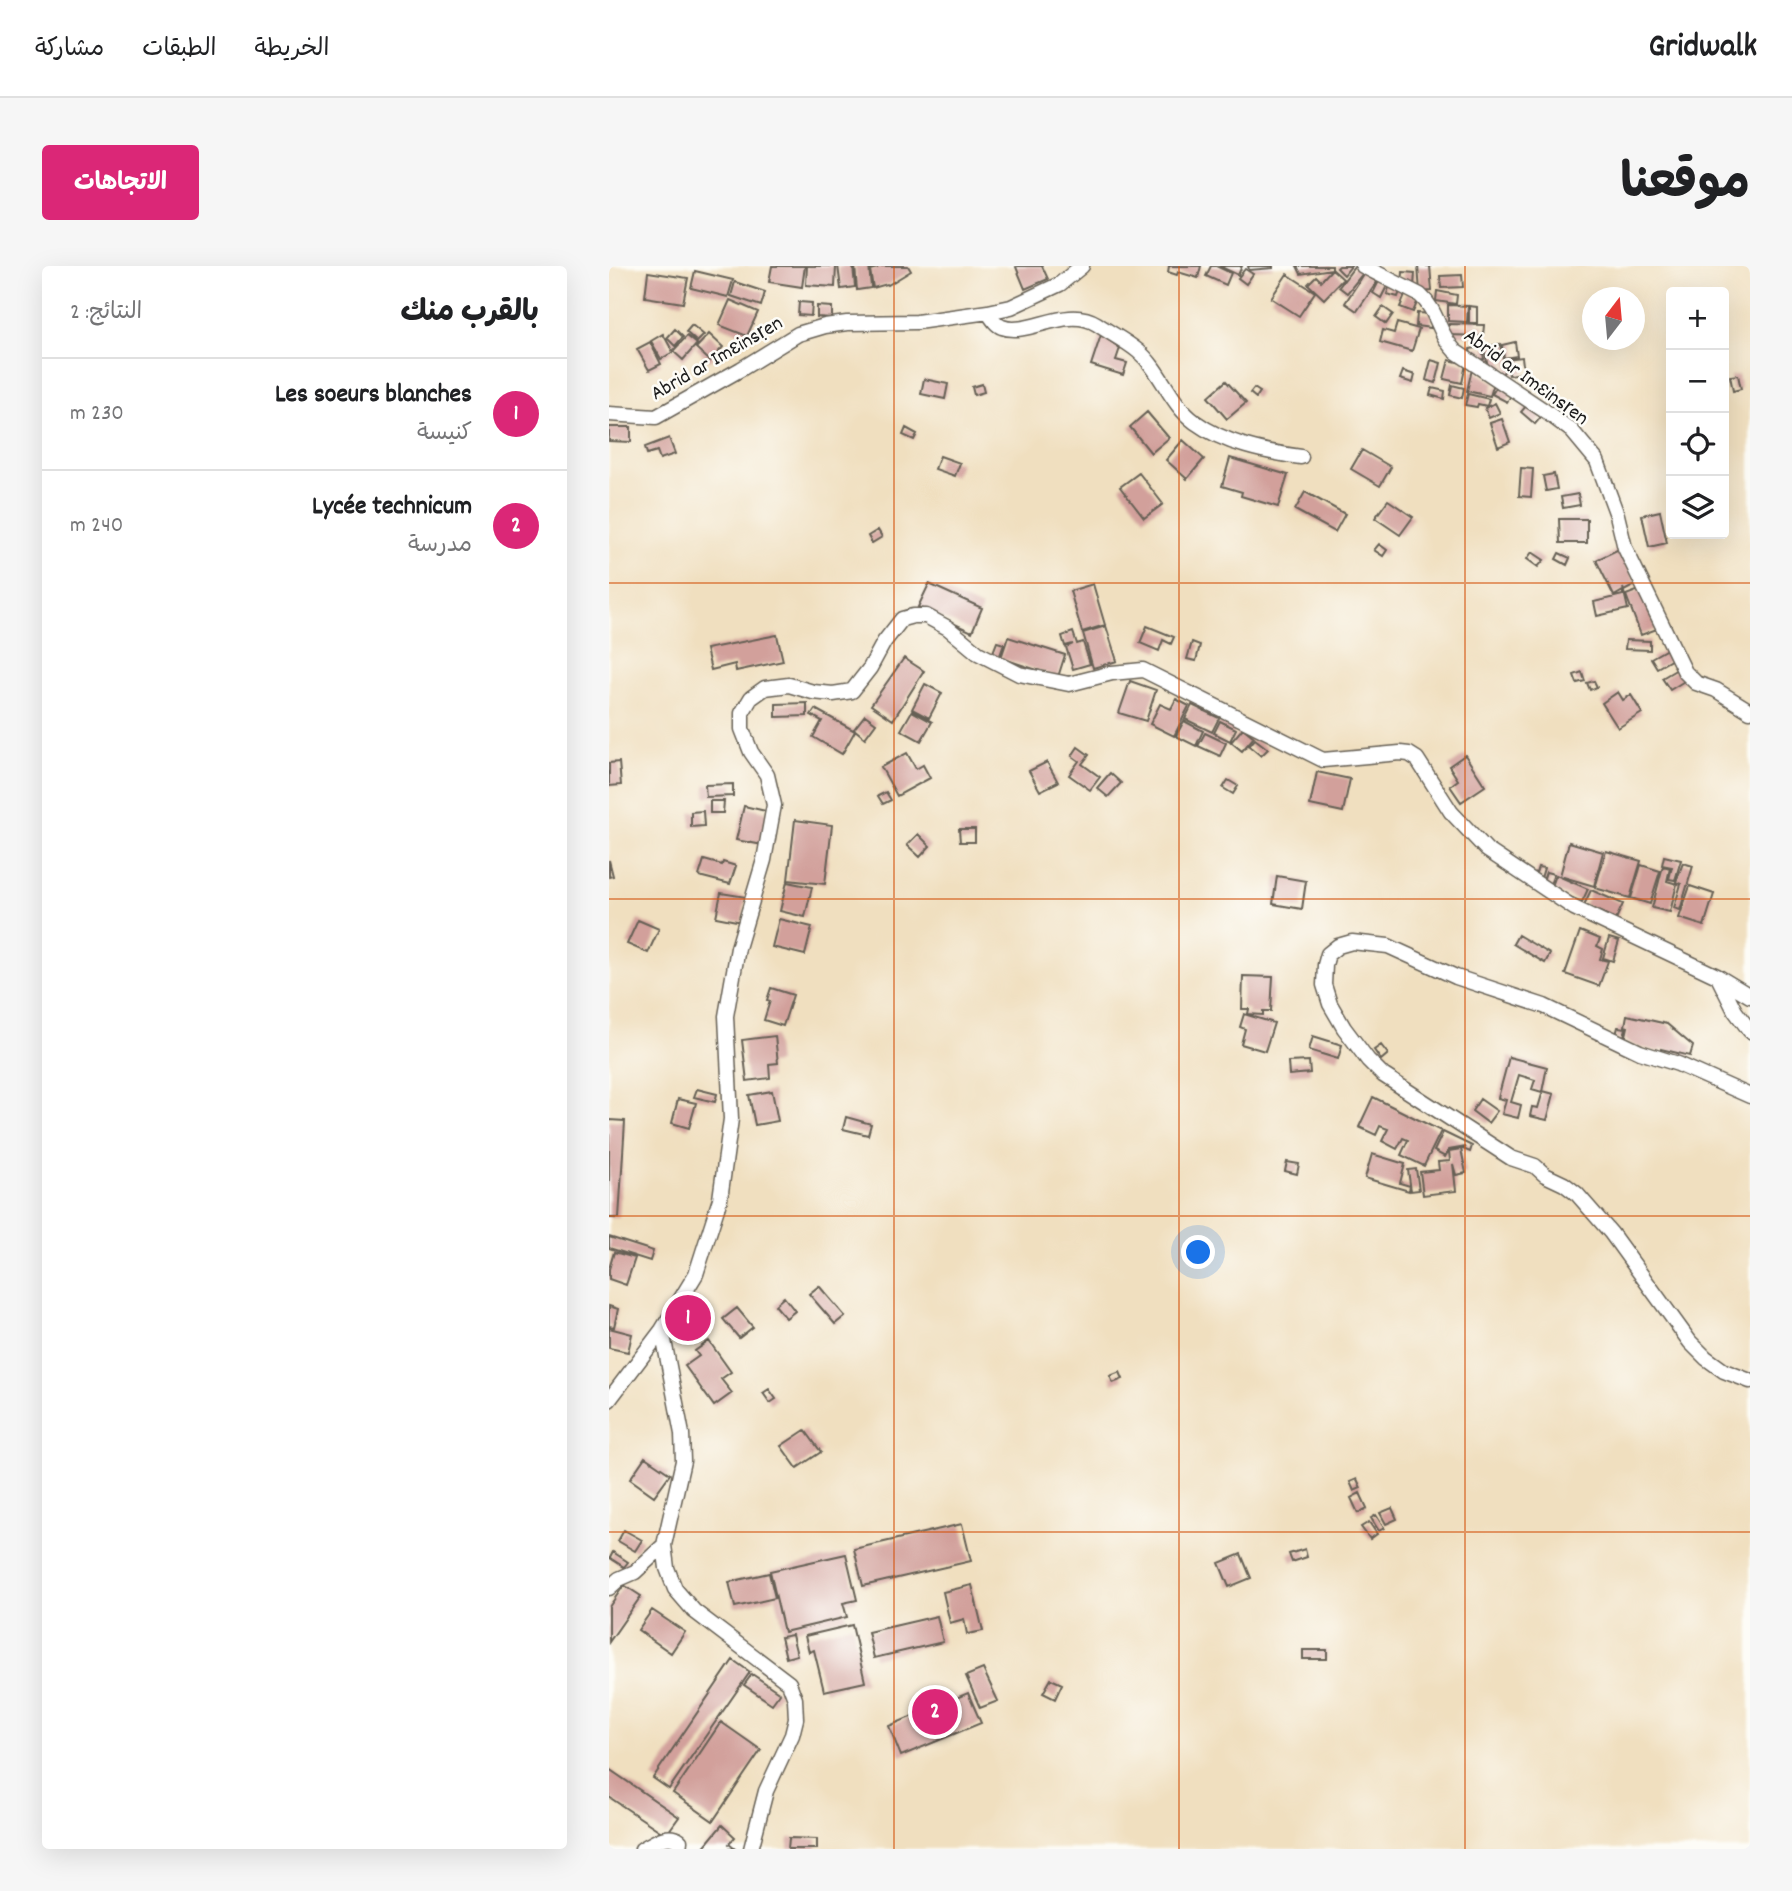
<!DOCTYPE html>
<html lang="ar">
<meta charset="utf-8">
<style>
body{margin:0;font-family:Dekko,"Playpen Sans Arabic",sans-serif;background:#f6f6f6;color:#202124;direction:rtl}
.controls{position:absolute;right:21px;top:21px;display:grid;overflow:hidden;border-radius:7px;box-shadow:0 7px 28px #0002}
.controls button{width:63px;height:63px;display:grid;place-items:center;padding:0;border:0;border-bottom:2px solid #e0e0e0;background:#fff;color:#202124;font:35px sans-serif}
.compass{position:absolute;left:973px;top:21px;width:63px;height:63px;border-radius:50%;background:#fff;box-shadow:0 7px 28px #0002;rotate:16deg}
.you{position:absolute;left:590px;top:987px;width:24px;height:24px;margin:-18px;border:5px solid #fff;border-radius:50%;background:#1a73e8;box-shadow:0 0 0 10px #1a73e833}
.badge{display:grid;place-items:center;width:46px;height:46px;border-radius:50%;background:#db2777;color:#fff;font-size:23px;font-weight:700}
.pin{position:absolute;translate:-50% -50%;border:4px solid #fff;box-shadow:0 2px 7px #0006}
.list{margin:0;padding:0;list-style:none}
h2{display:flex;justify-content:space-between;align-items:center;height:91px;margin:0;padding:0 28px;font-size:30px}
h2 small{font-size:23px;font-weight:400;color:#757577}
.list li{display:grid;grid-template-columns:46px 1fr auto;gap:21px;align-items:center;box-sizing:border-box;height:112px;padding:0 28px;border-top:2px solid #e0e0e0}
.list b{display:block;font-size:26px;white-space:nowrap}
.list p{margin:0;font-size:23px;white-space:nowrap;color:#757577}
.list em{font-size:23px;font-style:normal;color:#757577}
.icon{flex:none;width:38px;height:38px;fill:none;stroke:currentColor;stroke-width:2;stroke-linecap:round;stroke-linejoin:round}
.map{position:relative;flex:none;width:1141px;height:1583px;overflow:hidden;direction:ltr;border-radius:7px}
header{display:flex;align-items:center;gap:42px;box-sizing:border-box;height:98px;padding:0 35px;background:#fff;border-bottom:2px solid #e0e0e0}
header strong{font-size:33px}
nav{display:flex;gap:38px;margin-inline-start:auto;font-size:24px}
.intro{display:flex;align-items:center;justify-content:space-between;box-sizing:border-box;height:168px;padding:0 42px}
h1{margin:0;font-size:49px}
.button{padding:18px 32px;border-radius:7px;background:#db2777;color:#fff;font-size:24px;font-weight:700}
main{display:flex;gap:42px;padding:0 42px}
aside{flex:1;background:#fff;border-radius:7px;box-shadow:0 7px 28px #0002}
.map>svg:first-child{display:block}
.building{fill:#d2a09b}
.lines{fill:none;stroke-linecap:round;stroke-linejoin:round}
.street-casing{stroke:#666055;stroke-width:17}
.street{stroke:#fff;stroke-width:14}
.grid{fill:none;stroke:#d4530e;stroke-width:2;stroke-opacity:0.55}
.labels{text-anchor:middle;stroke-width:5;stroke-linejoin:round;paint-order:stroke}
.street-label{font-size:21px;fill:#1c1c1c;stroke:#fdfcf7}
</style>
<header>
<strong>Gridwalk</strong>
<nav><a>الخريطة</a><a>الطبقات</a><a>مشاركة</a></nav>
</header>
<div class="intro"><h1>موقعنا</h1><a class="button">الاتجاهات</a></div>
<main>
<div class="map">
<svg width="1141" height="1583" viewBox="0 0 1141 1583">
<rect width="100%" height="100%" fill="#fdfcf7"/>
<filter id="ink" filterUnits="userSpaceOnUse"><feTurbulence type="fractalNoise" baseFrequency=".0143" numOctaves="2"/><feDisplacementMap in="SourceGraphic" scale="14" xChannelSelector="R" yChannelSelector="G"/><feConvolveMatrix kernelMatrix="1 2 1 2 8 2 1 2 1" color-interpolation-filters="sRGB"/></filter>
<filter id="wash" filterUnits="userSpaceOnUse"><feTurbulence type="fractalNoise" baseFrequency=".00686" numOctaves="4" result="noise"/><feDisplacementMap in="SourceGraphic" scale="28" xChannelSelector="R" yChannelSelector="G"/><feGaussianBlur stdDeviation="1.57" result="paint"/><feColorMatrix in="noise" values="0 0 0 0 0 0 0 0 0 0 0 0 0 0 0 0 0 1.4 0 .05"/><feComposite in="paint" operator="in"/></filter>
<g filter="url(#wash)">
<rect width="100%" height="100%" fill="#f0dfbf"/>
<g id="blocks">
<path class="building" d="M163,0H196L193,21L160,16Z
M198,0H227L226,21L197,19Z
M229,0H244L246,21L232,23Z
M246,0H260L262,22L248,24Z
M267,0H299L302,5L279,19L278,18L264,22L261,4L268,2Z
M409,0H433L439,13L416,23L407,1Z
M560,0H592L589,12L569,6L568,9L559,6Z
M602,0H607L622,7L617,19L597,10Z
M610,0H633L629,9Z
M639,0H664V2L640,4Z
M688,0H723V3L692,8Z
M730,0H742L735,9L728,2Z
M746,0L754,7L738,27L730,21Z
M809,0H821L823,25L811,26Z
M636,3L644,8L637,18L629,12Z
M723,3L734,13L715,33L699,18L707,10L712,15Z
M86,5L124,14L119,31L82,22Z
M39,6L79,12L74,37L36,31Z
M794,6L806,7L805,20L793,19Z
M678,8L706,26L690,50L662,32Z
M755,8L768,16L748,45L736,37Z
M853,9L854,21L832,22L831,10Z
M771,13L779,18L772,32L764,27Z
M126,16L156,26L152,40L122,30Z
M781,18L792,22L789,31L778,28Z
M828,25L848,29L847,38L827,35Z
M797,27L810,32L804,46L791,41Z
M121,34L149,46L138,70L110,59Z
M190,36L203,37L202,50L189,49Z
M839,39L859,40L858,56L839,55Z
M208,40L223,41V52L208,51Z
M860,40L868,41V57H860Z
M774,41L784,48L777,58L767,51Z
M808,47L823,48L822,62L807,60Z
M788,57L810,63L803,85L771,76L774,64L785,67Z
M840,58L875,59L874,70L839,69Z
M83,59L95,69L88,76L77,66Z
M66,63L74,71L66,80L58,72Z
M54,68L64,86L52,93L42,75Z
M100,68L114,81L101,95L87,82Z
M492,69L511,82L507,94L518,97L514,109L482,99Z
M78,70L88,78L74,94L64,85Z
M41,76L52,98L40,104L28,83Z
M906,76L908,90L895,92L893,79Z
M891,78L896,103L892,111L880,106L875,81Z
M873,81L875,93L863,95L861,83Z
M913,91L915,107L900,109L897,93Z
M822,94L832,97L827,117L817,114Z
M840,94L857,98L853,117L835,113Z
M863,103L885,117L881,130L858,125Z
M794,105L806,109L804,117L791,113Z
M1129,109L1132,123L1124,125L1121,110Z
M315,113L339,118L336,133L312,128Z
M617,115L637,137L618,153L599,131Z
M373,118L375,126L365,129L363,121Z
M843,119L855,122L853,132L841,129Z
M888,120L903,128L898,136L883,128Z
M645,122L651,126L647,132L641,127Z
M823,122L836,125L835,133L821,129Z
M859,128L880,133L878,140L869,138L868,141L856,139Z
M886,137L891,147L880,152L876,142Z
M917,140L932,151L926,158L912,146Z
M538,146L560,172L542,187L521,161Z
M893,153L901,176L889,181L881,157Z
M0,161H22V176L0,175Z
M297,162L308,168L305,174L294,169Z
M60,172L66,188L51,193L48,185L38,188L36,181Z
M574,174L595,193L578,213L557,194Z
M753,184L782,201L771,220L742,203Z
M331,190L351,197L346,210L326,203Z
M621,192L679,209L669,241L632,230L633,226L613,220Z
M912,202L924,203L922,231L910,230Z
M530,207L554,238L535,252L511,221Z
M945,208L948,223L937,225L934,210Z
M696,226L736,248L726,266L686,244Z
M969,228L971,239L954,242L952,231Z
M779,234L804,251L791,269L766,252Z
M1051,245L1058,277L1040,281L1033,249Z
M950,253H978V277H951Z
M269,264L273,271L263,277L259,270Z
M770,278L778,284L774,290L765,284Z
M1010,283L1028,318L1015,325L1014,322L1019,343L988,350L985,336L1014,329V325L1005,330L987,294Z
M923,286L935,294L929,301L918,293Z
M950,287L961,292L958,299L947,293Z
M320,318L373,342L363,366L309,341Z
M484,318L496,359L473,366L461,325Z
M1033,323L1048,363L1032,369L1017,329Z
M497,360L508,395L484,402L474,367Z
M538,360L565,371L562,378L554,374L550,385L531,377Z
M464,366L468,378L474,376L481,398L464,403L457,381L464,378L456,380L453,370Z
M168,369L174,395L127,405L126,398L102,404L97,383Z
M399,371L456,389L449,411L392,392Z
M1017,374L1041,375V384L1016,383Z
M388,376L395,378L390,392L383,389Z
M583,376L591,379L587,395L578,393Z
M1060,382L1065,392L1048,402L1042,392Z
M295,392L315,405L284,454L262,439Z
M1070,402L1077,414L1061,424L1053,412Z
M973,406L976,415L968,417L965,409Z
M521,415L547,424L537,455L510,447Z
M985,415L988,421L981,424L978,417Z
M316,418L333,427L320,452L303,443Z
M1009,426L1014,434L1022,429L1033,447L1009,462L993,437Z
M567,433L580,440L565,470L541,458L551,438L562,443Z
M198,437V450L167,451V438Z
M583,439L610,452L603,466L576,453Z
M206,443L246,465L233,488L204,471L213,455L202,449Z
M303,445L323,456L312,475L292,464Z
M256,449L267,457L256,472L245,463Z
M575,455L594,465L587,480L567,470Z
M611,455L627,463L621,475L605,467Z
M634,462L645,471L633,485L622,476Z
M596,467L617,477L611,490L589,480Z
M646,473L659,483L652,490L640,480Z
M469,481L480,489L473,498L491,511L481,524L460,509L470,495L463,490Z
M298,487L307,503L314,499L321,512L288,530L272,501Z
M856,489L876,520L852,536L841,520L849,514L840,500Z
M10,496L12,519L0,520V497Z
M438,496L449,516L431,525L420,505Z
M708,506L741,513L734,546L701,539Z
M501,507L512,517L499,531L488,522Z
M619,514L629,520L624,528L614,522Z
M124,518V530L97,531L96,519Z
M277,526L282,534L274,538L269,530Z
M101,535H115L114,547H101Z
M135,540L161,546L154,579L127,574Z
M94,545L95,560L82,561V546Z
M186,554L223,559L216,618L179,614Z
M350,563H366V576H351Z
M309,568L321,580L311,591L298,579Z
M960,576L994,586L985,620L951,610Z
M997,585L1032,595L1021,632L986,622Z
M1055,590L1072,594L1066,614L1060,613L1063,601L1053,599Z
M0,594L4,610L0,611Z
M95,594L113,599L114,596L127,600L121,618L90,610Z
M1074,597L1084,600L1071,644L1065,642L1072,618L1067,616Z
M1032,599L1051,605L1041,638L1022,632Z
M1054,600L1061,602L1058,615L1068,618L1061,646L1043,642Z
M929,601L935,602L932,612L926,610Z
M937,606L945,608L940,621L933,618Z
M947,609L979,623L973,636L942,623Z
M668,610L697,615L693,643L664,638Z
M178,616L203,621L196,651L171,645Z
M1081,620L1105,628L1095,660L1070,652Z
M982,624L1014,638L1007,653L975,639Z
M112,627L137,631L133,656L107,651Z
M170,653L203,661L196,689L163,681Z
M29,654L50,663L39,687L18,678Z
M971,665L991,673L988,680L994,683L991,693L999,695L990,720L956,708Z
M909,669L941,688L936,697L904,678Z
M1000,672L1010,675L1004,695L994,692Z
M634,710L664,711L662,745H654V749L639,748L640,743H633Z
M162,722L184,729L174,760L155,754L161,735L158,734Z
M635,748L665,757L656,785L632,778L636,763L631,761Z
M1018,749L1058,758L1084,780L1081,790L1052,783V786L1026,780L1016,774L1019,761L1016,760Z
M1009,761L1017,762L1014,774L1006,773Z
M166,770L169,797L160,798L161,812L138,815L133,774Z
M704,770L733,779L729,793L700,784Z
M772,779L779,788L772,794L765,784Z
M900,791L938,801L933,826L923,823L926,814L910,809L902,836L912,839L909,852L893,848L897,834L889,832Z
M700,795L701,807L680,809L679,796Z
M88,823L108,828L106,836L85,831Z
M163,825L169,855L146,859L140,829Z
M934,825L945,828L938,854L921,850L923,841L929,842Z
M764,831L832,865L815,900L792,889L799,874L794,872L788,883L773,875L779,863L771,860L767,869L750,861Z
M69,833L87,837L80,862L63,857Z
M871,833L888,845L879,857L863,845Z
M237,851L262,858L259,869L234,863Z
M0,854L16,855L10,952H0Z
M834,866L863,880L861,886L854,883L857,881L840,884L836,891L825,885Z
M852,883L857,907L847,909L844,898L847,925L814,929L811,906L830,904L829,896L841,895L840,885Z
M763,888L796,898L791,917L801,920L800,925L756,912Z
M678,896L690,898L688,908L676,905Z
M807,903L810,924L802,925L799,904Z
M0,971L44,985L41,995L0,982Z
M5,986L26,992L17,1019L0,1013V1003Z
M210,1020L236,1050L226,1058L200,1028Z
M175,1031L186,1045L177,1052L166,1039Z
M0,1040L9,1043L5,1061L0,1060Z
M128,1042L144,1061L130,1072L114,1053Z
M0,1062L23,1068L19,1086L0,1082Z
M100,1075L122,1106L112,1113L123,1127L105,1140L76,1100L90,1090L86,1085Z
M511,1106L514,1113L504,1117L501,1110Z
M160,1123L167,1133L161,1137L154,1127Z
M196,1164L212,1186L188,1202L172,1180Z
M36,1191L61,1208L45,1230L21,1213Z
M748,1213L752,1222L745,1225L741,1216Z
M751,1227L758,1242L749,1247L742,1232Z
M783,1242L788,1253L777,1258L771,1247Z
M767,1249L775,1262L770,1265L762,1252Z
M760,1256L768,1268L761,1273L752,1261Z
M353,1258L362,1295L254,1320L245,1283Z
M15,1264L33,1274L26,1285L9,1275Z
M696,1283L698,1291L683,1296L680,1288Z
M4,1286L19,1296L15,1301L1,1292Z
M237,1288L248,1334L234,1337L238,1351L175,1366L161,1305Z
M632,1288L642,1312L620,1321L610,1297Z
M160,1307L166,1332L126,1341L120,1316Z
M15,1319L32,1330L0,1376V1341Z
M363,1319L374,1365L358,1368L355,1353L341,1357L334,1326Z
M43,1344L76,1366L62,1387L29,1364Z
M328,1350L334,1376L265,1392L259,1366Z
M243,1359L256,1416L215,1425L205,1384L200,1386L196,1370Z
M183,1369L188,1389L177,1392L172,1371Z
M694,1384H718V1393H694Z
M124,1394L141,1406L60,1523L44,1512Z
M374,1403L389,1435L371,1442L357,1410Z
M143,1408L171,1427L163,1438L135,1419Z
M442,1413L453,1418L446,1433L434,1427Z
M359,1427L372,1457L292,1490L280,1460Z
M112,1456L152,1484L104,1555L64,1527Z
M0,1503L70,1551L57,1569L0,1531Z
M113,1559L126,1571L120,1578L126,1583H93Z
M180,1572L208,1573V1583H179Z"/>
</g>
</g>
<g filter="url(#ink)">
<use href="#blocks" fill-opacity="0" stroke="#666055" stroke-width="2"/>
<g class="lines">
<g class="street-casing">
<path id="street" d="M754,0L811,29C829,45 829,68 846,85L936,145L963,165L988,195L1008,249L1016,282L1076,406L1087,417L1107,424L1141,445
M379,46C383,52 387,59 393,61C419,71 457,39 488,58C501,67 517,75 529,85C552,104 561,138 586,156C616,178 656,186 692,191
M0,148L47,151L132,103L189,68L216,60L238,57L308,56L379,46L402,41L451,18L473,0
M1109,711L1126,745L1141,765
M1141,830L1069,798L1031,786L935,740L847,711L779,680L743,676L729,680L719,688L716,699L715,719L721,738L735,762L759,794L774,809L902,892L926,900L936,909L955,918L968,928L1002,967L1081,1076L1097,1092L1115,1105L1141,1115
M53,1064L73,1168L74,1195L55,1279L58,1302L66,1323L85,1345L180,1417L186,1433L187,1453L183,1469L157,1525L142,1583
M0,1134L53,1064L87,1008L111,933L122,853L117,750L129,682L155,594L165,539L158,509L142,486L133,463V447L142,432L156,422L180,419L204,426L224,428L243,425L261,402L275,376L293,353L304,350H317L339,362L369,387L410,408L460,418L503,407L534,404L714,494L791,487L800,488L808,493L842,546L878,584L965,642L1108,710L1141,730
M0,1322L10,1313L26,1306L55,1279
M33,1583C45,1577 58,1566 71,1575L70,1583"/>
</g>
<use href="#street" class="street"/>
</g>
</g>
<path class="grid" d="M285,0V1583M570,0V1583M856,0V1583M0,317H1141M0,633H1141M0,950H1141M0,1266H1141"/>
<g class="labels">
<g class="street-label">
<text transform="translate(107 91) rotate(-30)" y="7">Abrid ar Imɛinsṛen</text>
<text transform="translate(918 110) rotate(36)" y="7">Abrid ar Imɛinsṛen</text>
</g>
</g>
</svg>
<div class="controls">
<button>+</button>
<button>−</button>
<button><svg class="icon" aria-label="locate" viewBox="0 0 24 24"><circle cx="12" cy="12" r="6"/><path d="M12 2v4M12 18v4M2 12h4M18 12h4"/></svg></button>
<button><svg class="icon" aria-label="layers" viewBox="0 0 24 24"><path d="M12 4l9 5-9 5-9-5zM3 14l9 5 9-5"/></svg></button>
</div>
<svg class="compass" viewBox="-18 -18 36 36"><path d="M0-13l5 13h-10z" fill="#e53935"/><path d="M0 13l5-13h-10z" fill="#757577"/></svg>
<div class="you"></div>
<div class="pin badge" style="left:79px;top:1052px">1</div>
<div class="pin badge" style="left:326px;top:1446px">2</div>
</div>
<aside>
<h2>بالقرب منك<small>النتائج: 2</small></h2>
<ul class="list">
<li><span class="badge">1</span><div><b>Les soeurs blanches</b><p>كنيسة</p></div><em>230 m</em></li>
<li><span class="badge">2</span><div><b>Lycée technicum</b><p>مدرسة</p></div><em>240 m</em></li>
</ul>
</aside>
</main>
